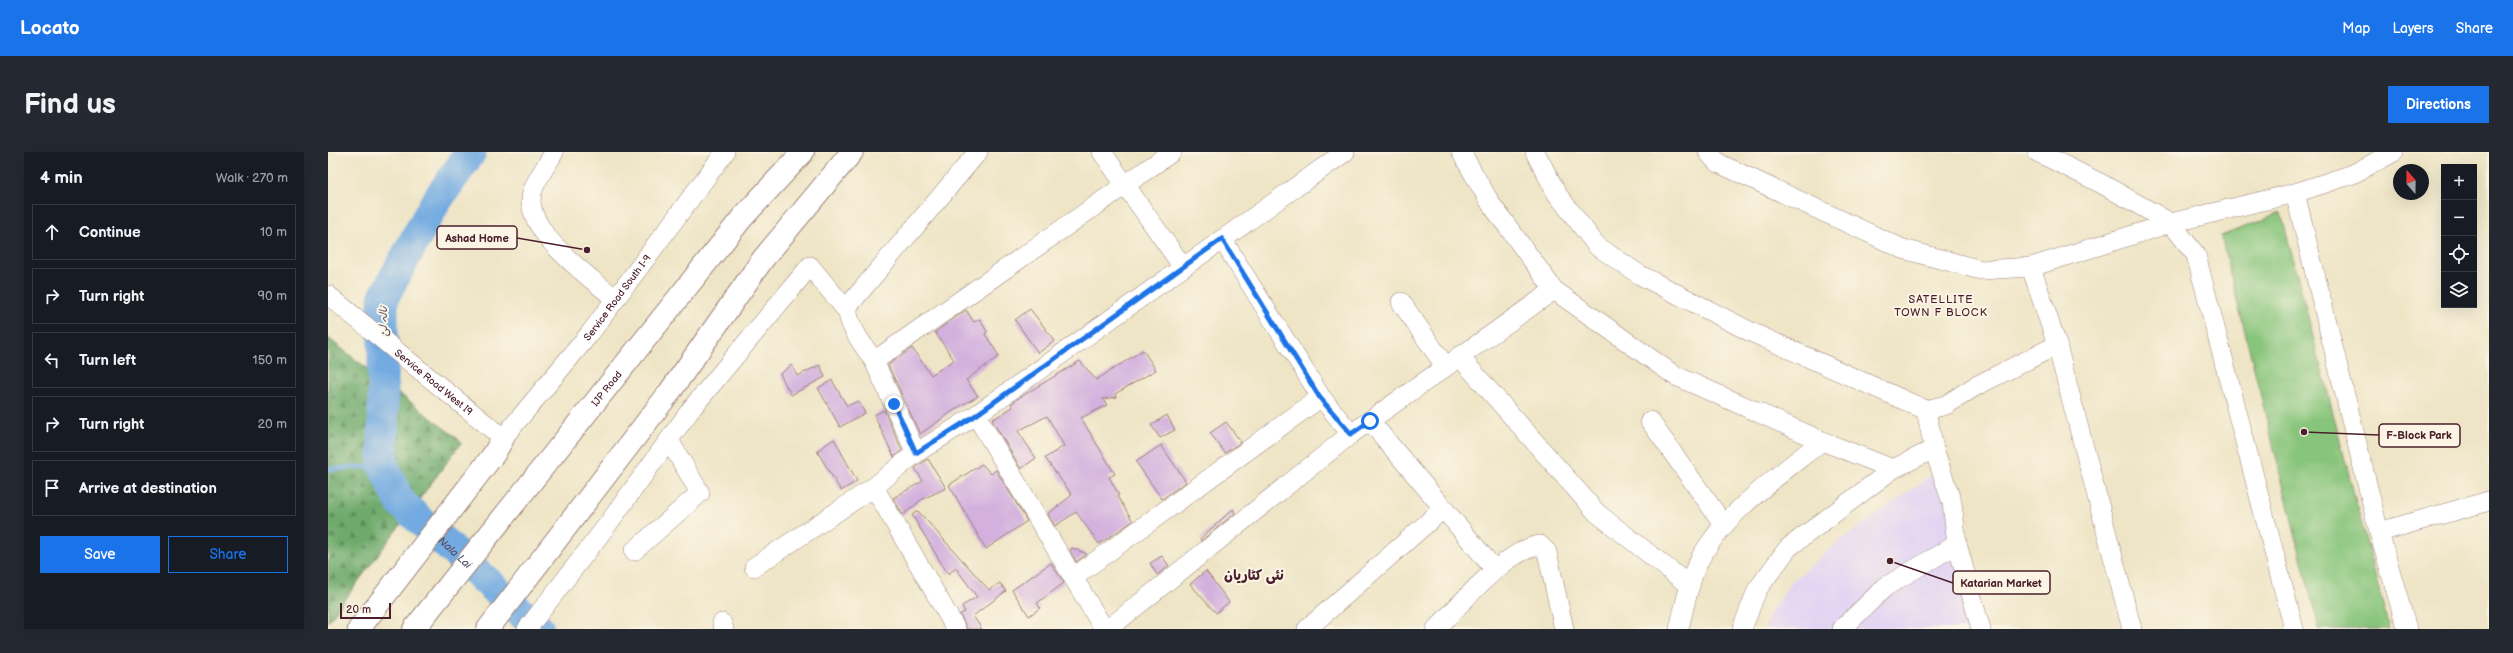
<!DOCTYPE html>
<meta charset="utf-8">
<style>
body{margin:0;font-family:"Balsamiq Sans","Playpen Sans Arabic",sans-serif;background:#242831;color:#f1f3f6}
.controls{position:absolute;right:12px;top:12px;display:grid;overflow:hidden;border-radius:0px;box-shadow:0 4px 16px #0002}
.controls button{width:36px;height:36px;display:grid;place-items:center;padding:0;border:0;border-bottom:1px solid #363941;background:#171b24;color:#f1f3f6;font:20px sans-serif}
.compass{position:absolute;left:2065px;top:12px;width:36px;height:36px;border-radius:50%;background:#171b24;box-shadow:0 4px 16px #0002;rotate:340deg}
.scale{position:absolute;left:12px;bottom:10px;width:51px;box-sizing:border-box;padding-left:4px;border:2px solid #4a1f2b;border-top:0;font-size:11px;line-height:14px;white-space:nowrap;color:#4a1f2b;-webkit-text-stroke:3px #fcf5e5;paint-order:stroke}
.stop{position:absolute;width:12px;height:12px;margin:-9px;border:3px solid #1a73e8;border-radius:50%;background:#fff}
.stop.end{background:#1a73e8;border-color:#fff;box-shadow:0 1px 4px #0008}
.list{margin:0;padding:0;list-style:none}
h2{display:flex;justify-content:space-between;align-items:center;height:52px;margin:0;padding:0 16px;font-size:17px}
h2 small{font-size:13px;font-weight:400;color:#9ea1a6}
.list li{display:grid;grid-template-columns:26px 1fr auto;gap:12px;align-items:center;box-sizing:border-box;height:56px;margin:0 8px 8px;padding:0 8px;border:1px solid #363941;border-radius:0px}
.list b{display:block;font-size:15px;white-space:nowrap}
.list em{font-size:13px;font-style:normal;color:#9ea1a6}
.actions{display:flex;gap:8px;padding:12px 16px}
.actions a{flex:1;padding:9px 0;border:1px solid #1a73e8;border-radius:0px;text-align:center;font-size:14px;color:#1a73e8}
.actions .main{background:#1a73e8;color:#fff}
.icon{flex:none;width:22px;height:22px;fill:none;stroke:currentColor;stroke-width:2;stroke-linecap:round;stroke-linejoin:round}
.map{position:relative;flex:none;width:2161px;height:477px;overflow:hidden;border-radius:0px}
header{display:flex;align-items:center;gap:24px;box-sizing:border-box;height:56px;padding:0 20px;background:#1a73e8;color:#fff}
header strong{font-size:19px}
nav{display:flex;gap:22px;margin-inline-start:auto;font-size:14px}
.intro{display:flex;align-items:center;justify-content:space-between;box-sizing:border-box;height:96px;padding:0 24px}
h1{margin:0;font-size:28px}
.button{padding:10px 18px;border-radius:0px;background:#1a73e8;color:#fff;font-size:14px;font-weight:700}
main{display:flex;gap:24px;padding:0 24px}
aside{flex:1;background:#171b24;border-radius:0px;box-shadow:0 4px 16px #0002}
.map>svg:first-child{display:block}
.built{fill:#e2d4f3}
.green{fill:#88c57c;stroke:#697254}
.forest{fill:url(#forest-firs);stroke:#5c644c}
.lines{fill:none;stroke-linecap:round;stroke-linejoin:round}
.stream{stroke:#72aae1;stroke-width:5}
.river{stroke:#72aae1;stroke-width:31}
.building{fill:#d3b0de}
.minor-casing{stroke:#9c8278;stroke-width:20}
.major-casing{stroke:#9c8278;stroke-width:24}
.highway-casing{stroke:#9c8278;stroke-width:24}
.minor{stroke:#fff;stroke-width:19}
.major{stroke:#fff;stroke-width:22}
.highway{stroke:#fff;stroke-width:22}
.route{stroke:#1a73e8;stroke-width:5}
.labels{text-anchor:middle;stroke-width:4;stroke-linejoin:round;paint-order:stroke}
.street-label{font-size:10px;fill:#4a1f2b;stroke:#fcf5e5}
.neighbourhood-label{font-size:11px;letter-spacing:1px;fill:#4a1f2b;stroke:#fcf5e5}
.water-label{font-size:11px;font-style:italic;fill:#58506b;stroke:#fcf5e5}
.district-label{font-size:14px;font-weight:bold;fill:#4a1f2b;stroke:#fcf5e5}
.leader{fill:none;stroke:#4a1f2b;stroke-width:1.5}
.callout-dot{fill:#4a1f2b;stroke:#fcf5e5;stroke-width:1.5}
.callout{fill:#fcf5e5;stroke:#4a1f2b;stroke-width:1.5}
.callout-label{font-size:11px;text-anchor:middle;font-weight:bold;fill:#4a1f2b}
</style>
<header>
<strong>Locato</strong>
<nav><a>Map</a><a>Layers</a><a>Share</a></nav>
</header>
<div class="intro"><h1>Find us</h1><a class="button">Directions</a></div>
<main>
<aside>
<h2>4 min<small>Walk · 270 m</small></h2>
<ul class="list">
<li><svg class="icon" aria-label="ahead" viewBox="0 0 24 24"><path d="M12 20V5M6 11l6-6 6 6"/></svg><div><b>Continue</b></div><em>10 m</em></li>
<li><svg class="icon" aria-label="right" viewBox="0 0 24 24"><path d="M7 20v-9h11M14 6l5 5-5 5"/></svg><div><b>Turn right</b></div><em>90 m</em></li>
<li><svg class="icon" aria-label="left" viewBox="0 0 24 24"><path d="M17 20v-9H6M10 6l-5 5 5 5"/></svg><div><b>Turn left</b></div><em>150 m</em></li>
<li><svg class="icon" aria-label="right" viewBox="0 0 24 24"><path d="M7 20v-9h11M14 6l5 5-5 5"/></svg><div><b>Turn right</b></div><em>20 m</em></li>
<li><svg class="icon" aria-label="arrive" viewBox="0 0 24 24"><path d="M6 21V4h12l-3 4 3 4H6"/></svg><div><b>Arrive at destination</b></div></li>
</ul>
<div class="actions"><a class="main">Save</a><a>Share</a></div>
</aside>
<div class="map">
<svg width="2161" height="477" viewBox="0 0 2161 477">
<defs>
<pattern id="forest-firs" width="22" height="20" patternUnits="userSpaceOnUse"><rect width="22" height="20" fill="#6eaa6c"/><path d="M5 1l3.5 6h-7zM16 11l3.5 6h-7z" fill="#5c8a59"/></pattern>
</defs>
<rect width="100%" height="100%" fill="#fcf5e5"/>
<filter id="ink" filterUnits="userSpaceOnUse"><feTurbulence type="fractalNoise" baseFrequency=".025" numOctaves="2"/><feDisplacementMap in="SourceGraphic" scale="8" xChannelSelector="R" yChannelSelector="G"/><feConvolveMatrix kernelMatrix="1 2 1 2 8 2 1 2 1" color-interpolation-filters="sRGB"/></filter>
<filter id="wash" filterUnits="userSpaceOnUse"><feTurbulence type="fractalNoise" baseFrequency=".012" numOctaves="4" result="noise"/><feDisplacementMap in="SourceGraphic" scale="16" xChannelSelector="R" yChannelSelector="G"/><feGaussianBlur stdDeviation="0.9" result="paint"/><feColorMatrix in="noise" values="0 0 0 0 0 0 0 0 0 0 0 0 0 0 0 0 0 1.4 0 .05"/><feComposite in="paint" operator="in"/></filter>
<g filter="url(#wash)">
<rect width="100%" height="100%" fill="#eee5c6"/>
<path class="built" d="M1612,317L1652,477H1437L1442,462L1463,430L1513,388Z"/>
<path class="green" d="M1953,61L2061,477H1991L1893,84Z"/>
<path class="forest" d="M0,186L134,290L0,470Z"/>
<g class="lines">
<path class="stream" d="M0,317L55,314"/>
<path class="river" id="s1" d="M143,0L107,51L55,146V314L73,351L211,477"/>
</g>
<g id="blocks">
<path class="building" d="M702,157L727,189L710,201L687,168Z
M638,158L646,170L652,167L659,180L657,182L671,204L638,228L650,244L629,256L592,282L560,213L584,196L603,223L626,208L607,180Z
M815,198L828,218L787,242L789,245L775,247L779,253L753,266L787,322L781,325L791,343L789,344L805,369L771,392L748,360L727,374L720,362L744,343L717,306L736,294L719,264L690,279L708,306L693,317L664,268L685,255L683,252L689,247L752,209L768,228Z
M464,213L469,224L492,213L497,225L463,243L452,222Z
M504,228L519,254L530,249L537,261L512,275L490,236Z
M556,258L574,298L566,305L546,263Z
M839,263L847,278L832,286L823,273Z
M898,270L913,290L897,301L882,281Z
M506,287L529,329L513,339L489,299Z
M833,293L858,330L834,347L808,310Z
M600,307L618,336L593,348L575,363L565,346L595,329L587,316Z
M654,312L663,322L668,318L699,369L658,397L621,333Z
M905,357L907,361L873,389L872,387Z
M590,359L661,438L672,431L678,439L645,464L654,477H639L632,462L637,460L634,454L649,445L628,416L620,422L584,363Z
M744,396L759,402L748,410L742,398Z
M834,404L841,414L829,423L822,411Z
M723,411L736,431L709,451L712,456L701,464L684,438Z
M878,419L901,450L888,461L862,432Z"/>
</g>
</g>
<g filter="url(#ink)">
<use href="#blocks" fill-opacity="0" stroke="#9c8278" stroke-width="1"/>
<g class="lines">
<g class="minor-casing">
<g id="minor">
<path d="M226,0C219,14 208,26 204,41C195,79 261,124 286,146"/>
<path d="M650,0L521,153C515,169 537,195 546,209L844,0"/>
<path d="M774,0L855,115"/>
<path d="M1133,0L1163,52L1226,138"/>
<path d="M1207,0L1229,42L1269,94L1312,123L1423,180L1598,258L1618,253L1646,235L1729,193"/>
<path d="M1380,0L1390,11L1575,97L1653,118L1703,115L1843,71L1967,41L2025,22L2066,0"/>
<path d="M1709,0L1774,32L1843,71L1868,103L1966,477"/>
<path d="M1967,41L2051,380"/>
<path d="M894,87L993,245L1023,282"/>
<path d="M1703,115L1729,193L1804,477"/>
<path id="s2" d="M0,143L175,286L263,180L397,0"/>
<path d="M1073,150L1117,214"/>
<path d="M1131,204L1269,361L1362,434"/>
<path d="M546,209L588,301"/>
<path d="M1598,258L1606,297L1624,351L1629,392L1653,477"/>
<path d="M648,263L776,477"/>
<path d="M1042,269L1167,418"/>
<path d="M1322,269L1396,373"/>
<path d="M546,335L628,477"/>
<path d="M306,399L372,341L341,288"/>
<path d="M426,415L546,335L588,301L648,263L1017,0"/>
<path d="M746,425L993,245"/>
<path d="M394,471L396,477"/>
<path d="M199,477L280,372L364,256L482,114L519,159"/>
<path d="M780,477L1023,282L1226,138L1346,223L1494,289L1565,317"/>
<path d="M979,477L1115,357"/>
<path d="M1108,477C1132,453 1178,398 1212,393L1219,400L1236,477"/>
<path d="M1351,477C1356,456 1360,435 1368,415C1391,364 1452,323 1494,289"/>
<path d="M1414,477L1429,438L1460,396L1565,317L1606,297"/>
<path d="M1514,477L1557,435L1629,392"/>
<path d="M2079,477L2051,380L2161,349"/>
</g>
</g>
<g class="major-casing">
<path id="major" d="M31,477L166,302L175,286"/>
</g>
<g class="highway-casing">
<g id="highway">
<path id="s3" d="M86,477L414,66L475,0"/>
<path d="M160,477L341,241L435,107L524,0"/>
</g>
</g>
<use href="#minor" class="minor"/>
<use href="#major" class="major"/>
<use href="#highway" class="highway"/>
</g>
</g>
<g class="lines" filter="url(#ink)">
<path class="route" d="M566,252L588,301L648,263L894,87L992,246L1023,282L1042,269"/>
</g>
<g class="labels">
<g class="street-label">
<text dy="4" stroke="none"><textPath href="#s2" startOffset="407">Service Road South I-9</textPath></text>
<text dy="4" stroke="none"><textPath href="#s2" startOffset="137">Service Road West I9</textPath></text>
<text dy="4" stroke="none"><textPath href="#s3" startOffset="308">IJP Road</textPath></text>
</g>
<g class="neighbourhood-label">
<text x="1613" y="151">SATELLITE<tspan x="1613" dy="13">TOWN F BLOCK</tspan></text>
</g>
<g class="water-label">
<text transform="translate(55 169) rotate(-90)" y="4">نالہ لئ</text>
<text dy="4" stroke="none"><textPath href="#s1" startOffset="453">Nala Lai</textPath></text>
</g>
<g class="district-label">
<text x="926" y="428">نئی کٹاریان</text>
</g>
</g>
<path class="leader" d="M259 98L189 86M1976 280L2051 283M1562 409L1625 431"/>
<g class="callout-dot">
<circle cx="259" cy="98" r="4"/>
<circle cx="1976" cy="280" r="4"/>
<circle cx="1562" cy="409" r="4"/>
</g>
<g class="callout">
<rect x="109" y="74" width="80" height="23" rx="4"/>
<rect x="2051" y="272" width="81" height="23" rx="4"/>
<rect x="1625" y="419" width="97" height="23" rx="4"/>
</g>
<g class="callout-label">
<text x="149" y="90">Ashad Home</text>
<text x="2091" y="287">F-Block Park</text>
<text x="1673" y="435">Katarian Market</text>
</g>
</svg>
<div class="controls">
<button>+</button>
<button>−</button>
<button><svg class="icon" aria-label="locate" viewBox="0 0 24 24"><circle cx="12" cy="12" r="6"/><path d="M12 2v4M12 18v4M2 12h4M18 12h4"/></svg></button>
<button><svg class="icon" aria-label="layers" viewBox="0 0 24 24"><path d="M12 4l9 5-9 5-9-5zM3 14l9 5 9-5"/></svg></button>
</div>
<svg class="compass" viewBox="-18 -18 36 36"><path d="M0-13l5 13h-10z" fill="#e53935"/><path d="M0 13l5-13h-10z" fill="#9ea1a6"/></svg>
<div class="scale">20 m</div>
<div class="stop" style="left:1042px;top:269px"></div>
<div class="stop end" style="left:566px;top:252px"></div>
</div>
</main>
